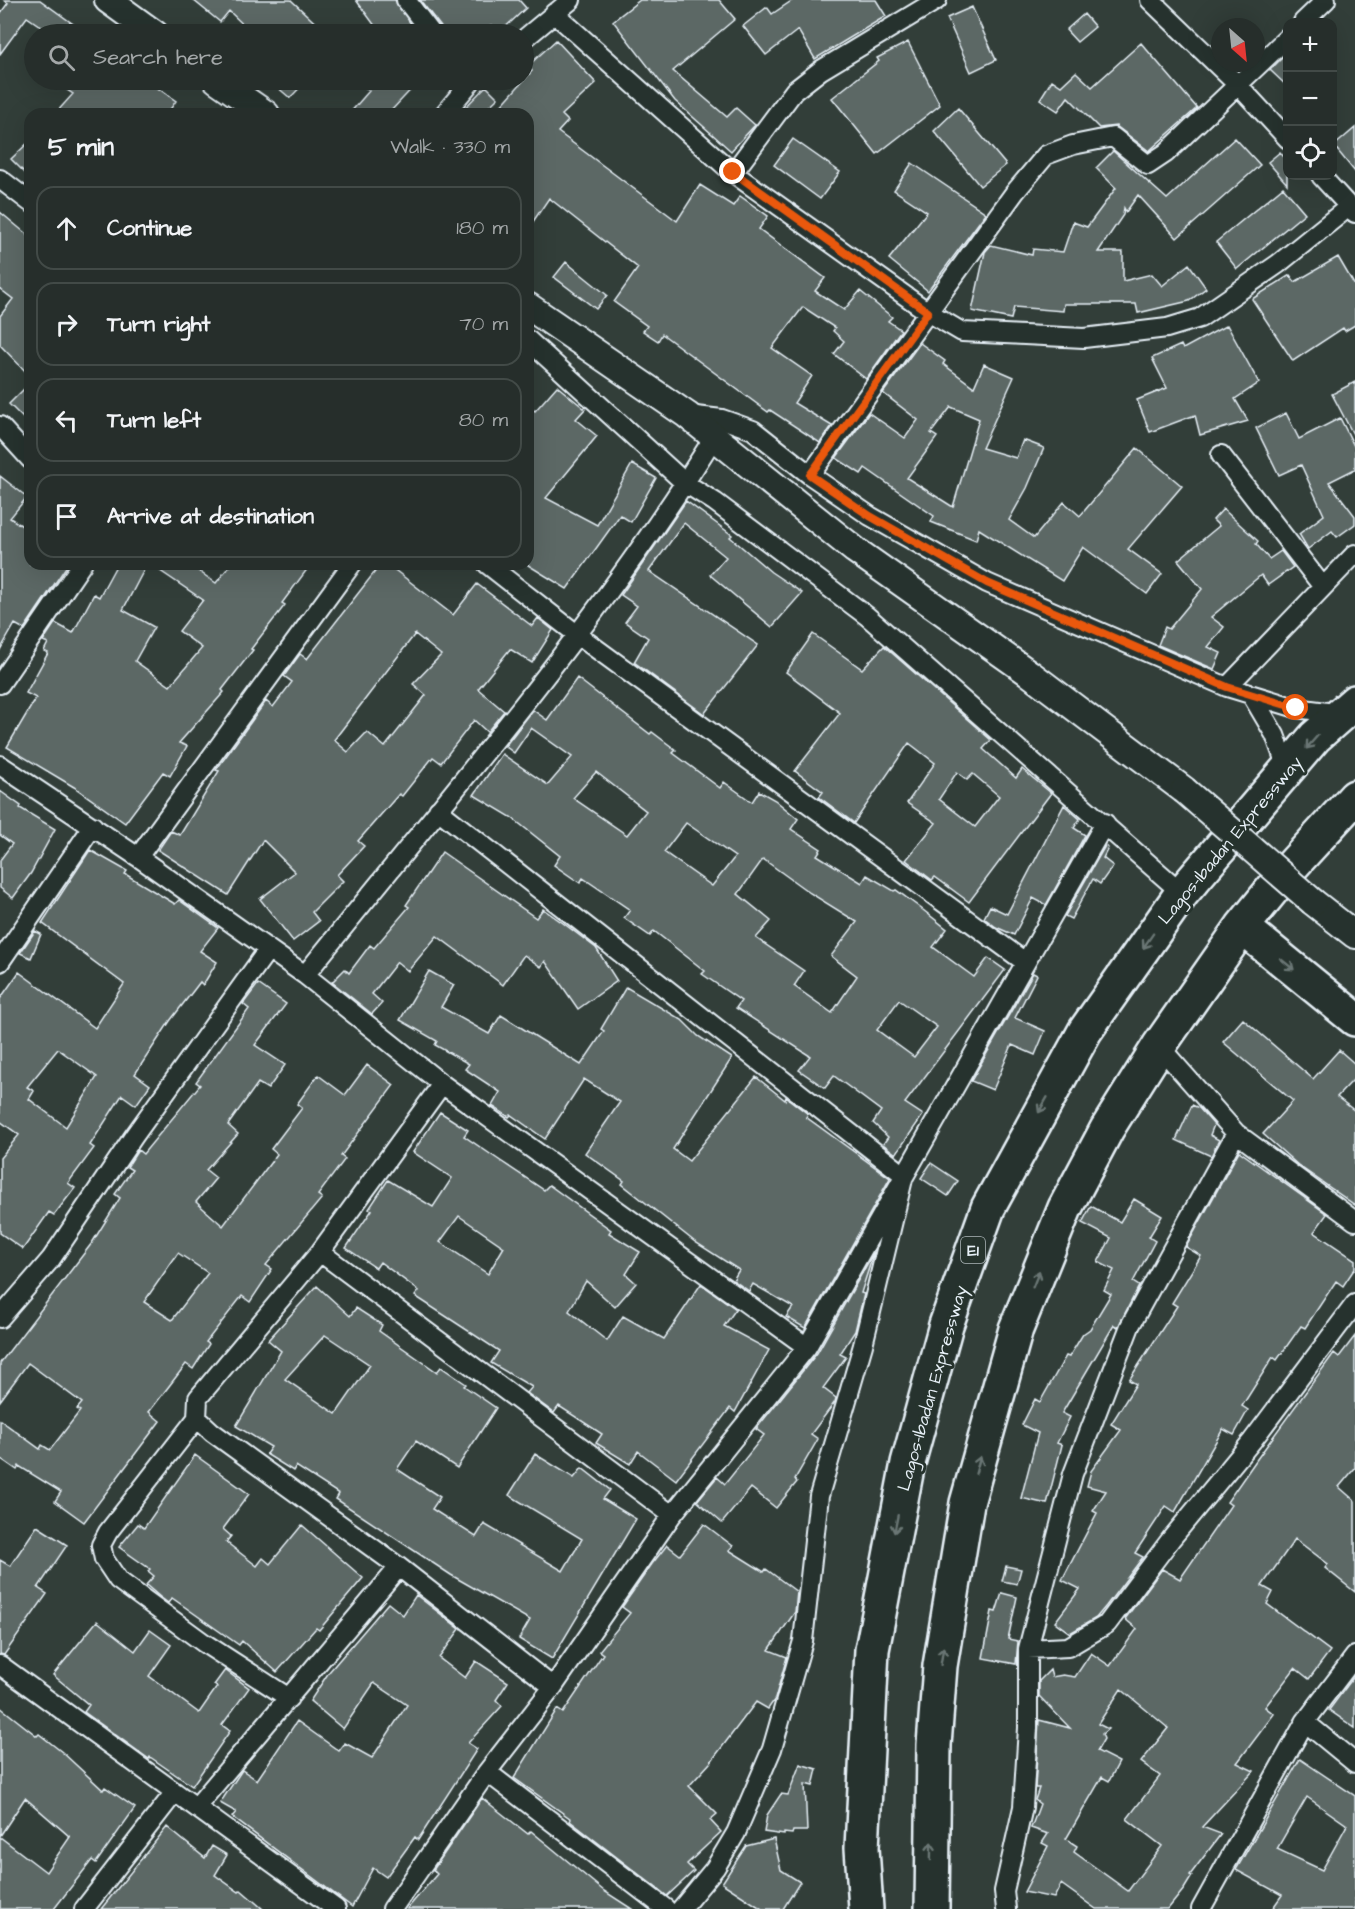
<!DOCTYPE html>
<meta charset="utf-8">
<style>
body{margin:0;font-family:"Architects Daughter",sans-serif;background:#2e3633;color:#f1f3f6}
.controls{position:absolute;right:18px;top:18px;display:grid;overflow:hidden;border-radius:12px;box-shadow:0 6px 24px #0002}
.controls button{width:54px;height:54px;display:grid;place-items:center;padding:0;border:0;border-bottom:2px solid #424a47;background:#262e2b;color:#f1f3f6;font:30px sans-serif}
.compass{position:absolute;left:1211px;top:18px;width:54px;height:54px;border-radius:50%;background:#262e2b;box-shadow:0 6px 24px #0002;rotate:153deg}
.stop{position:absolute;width:18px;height:18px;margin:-14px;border:4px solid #ea580c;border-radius:50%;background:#fff}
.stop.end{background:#ea580c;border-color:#fff;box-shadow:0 2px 6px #0008}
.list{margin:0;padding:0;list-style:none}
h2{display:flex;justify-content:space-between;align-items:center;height:78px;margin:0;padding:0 24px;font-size:26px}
h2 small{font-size:20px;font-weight:400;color:#a4a8a9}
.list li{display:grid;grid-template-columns:39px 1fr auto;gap:18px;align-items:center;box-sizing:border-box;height:84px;margin:0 12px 12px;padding:0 12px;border:2px solid #424a47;border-radius:18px}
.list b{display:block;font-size:22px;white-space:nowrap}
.list em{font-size:20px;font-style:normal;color:#a4a8a9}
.icon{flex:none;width:33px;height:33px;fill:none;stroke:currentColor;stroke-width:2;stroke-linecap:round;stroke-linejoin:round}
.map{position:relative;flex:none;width:1355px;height:1909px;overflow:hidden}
.search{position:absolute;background:#262e2b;box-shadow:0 6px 24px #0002;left:24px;top:24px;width:510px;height:66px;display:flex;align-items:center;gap:15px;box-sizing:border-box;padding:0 21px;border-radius:33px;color:#a4a8a9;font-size:22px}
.panel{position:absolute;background:#262e2b;box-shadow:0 6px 24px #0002;left:24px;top:108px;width:510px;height:462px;border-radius:18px}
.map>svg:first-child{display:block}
.building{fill:#5c6865;stroke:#e8f1f8;stroke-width:1.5;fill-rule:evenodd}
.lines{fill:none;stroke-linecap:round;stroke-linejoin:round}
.minor-casing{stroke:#e8f1f8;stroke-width:22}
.secondary-casing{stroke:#e8f1f8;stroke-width:30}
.motorway-casing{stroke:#e8f1f8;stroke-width:38}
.minor{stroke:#26332d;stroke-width:18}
.secondary{stroke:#26332d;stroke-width:26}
.motorway{stroke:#26332d;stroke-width:33}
.secondary-bridge-casing{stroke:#e8f1f8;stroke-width:30;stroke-linecap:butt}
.secondary-bridge{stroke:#26332d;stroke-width:26}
.oneway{stroke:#6a7674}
.route{stroke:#ea580c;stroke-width:8}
.labels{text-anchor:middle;stroke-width:6;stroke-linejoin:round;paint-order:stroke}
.shield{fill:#26332d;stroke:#aeb8bb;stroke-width:1.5}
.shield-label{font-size:16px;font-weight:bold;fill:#e8f1f8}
.street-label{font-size:18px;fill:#e8f1f8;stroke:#26332d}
</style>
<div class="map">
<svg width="1355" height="1909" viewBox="0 0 1355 1909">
<rect width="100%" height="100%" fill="#323e39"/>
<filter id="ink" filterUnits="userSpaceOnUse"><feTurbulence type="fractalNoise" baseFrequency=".0167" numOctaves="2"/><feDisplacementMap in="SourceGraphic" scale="12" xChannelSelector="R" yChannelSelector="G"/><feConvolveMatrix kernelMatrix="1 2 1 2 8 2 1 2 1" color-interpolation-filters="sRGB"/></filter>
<g filter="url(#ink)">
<path class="building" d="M4,0H40L87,34H52L27,17L0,54V14L8,3Z
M193,0H291L327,34H253L229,11L220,22Z
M356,0H395L418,34H381Z
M420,0H519L526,8L499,33L491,25L480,34H443L441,27Z
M640,0H719L735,19L673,71L727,117L736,108L755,125L731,151L675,101L613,21Z
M793,0H876L886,16L815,59L798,30L766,55L743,26L767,7L772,14Z
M972,7L996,60L971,72L947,18Z
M1084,14L1095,27L1077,42L1066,30Z
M556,40L596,83L562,115L568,121L558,132L677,221L700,185L733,206L740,196L768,216L759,229L825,278L815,291L844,310L860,291L892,317L888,321L901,330L866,379L834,354L844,341L833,331L835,328L803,307L772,348L812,376L794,403L832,426L820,443L770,410L768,412L662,334L658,341L643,331L647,326L614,302L638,268L549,198L528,229V114H509L500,107L532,71L528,66Z
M908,42L940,105L877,154L832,98L879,61L877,58Z
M1141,43L1197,108L1149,151L1116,126L1099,128L1068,97L1058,111L1040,99L1052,80L1061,86L1076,72L1092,87Z
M1287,53V86L1270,70Z
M52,80H146L176,101L167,114H55L73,94Z
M269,80H307L290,98Z
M357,80H420L388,114H349L369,91Z
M486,86L498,98L481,114H459Z
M958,108L1006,165L980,186L934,131Z
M1355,128V172L1334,146Z
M1235,138L1260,165L1177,238L1138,195L1126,212L1124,208L1123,215L1098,252H1123V281L1152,274L1162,286L1189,264L1206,288L1189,301L1138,313L1136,304H1064L1063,311L1014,307L1011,319L972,311L985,252L991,245L1032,255L1033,249L1063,252L1073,222L1087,227L1116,188L1096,168L1113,151L1167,199Z
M793,139L840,172L820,199L774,165Z
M30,141V178L11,159Z
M1280,152L1287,161V184L1268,162Z
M912,163L986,213L928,291L889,259L927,212L894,190Z
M1283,187L1305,213L1237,269L1216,242Z
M0,212L30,237V376L0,345V316L13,299L0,289Z
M1338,257L1355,286V325L1345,331L1343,328L1293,361L1252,299L1290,275L1295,282Z
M566,262L607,295L596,309L554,277Z
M1227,325L1259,383L1235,399L1248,421L1200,435L1195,415L1150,432L1137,400L1167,388L1152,358L1181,345L1183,349Z
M920,343L945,361L943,364L974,387L984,364L1014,377L982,448L1016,458L1023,440L1044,448L1027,488L1009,520L1034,538L1064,502L1080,516L1137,448L1182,486L1128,549L1162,574L1147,594L1083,547L1062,581L979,529L976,540L931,522L934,516L865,468L861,474L836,458L869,413L905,438L918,420L883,393ZM951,407L979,419L953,507L907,478L937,437L931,433Z
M1355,382V438L1332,394Z
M30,383V425L9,404Z
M557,386L585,409L576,419L597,436L546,498L597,525L632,464L656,478L631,522L620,515L567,589L528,565V406L535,411Z
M1286,413L1299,439L1340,418L1355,448V469L1329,482L1355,516V524L1337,537L1332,531L1308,549L1299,534L1324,515L1301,465L1279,475L1256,428Z
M0,476L27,497L10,518L30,531V564H68L24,629L15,624L0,650Z
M686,501L732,535L730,537L771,572L802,593L772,627L710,575L726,557L684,523L649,571L758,645L704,714L634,662L648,638L625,622L637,606L621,595Z
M1223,509L1258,541L1256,544L1269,559L1281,551L1293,567L1268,585L1261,575L1211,617L1224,627L1208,647L1221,653L1214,669L1158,645L1165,627L1169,629L1202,589L1178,560L1219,526L1213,520Z
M117,564H147L123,610L154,627L135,661L170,686L202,648L179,631L203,600L150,564H188L216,583L231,564H311L282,603L285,605L251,649L253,650L222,690L224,692L179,743L187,746L170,776L163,772L125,823L74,787L7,747L36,698L26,693L48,653L44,651L48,643L43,641L55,623L73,633L94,594L99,597Z
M381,564H387L453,615L477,584L532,626L538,618L553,630L532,663L510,649L478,689L504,711L487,732L474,720L441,763L433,757L402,796L399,794L358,841L364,846L337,875L343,881L312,912L319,921L293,941L260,899L295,872L263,840L228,895L158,850L171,831L180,835L219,771L216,770L266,701L273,707L292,682L284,676L300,654L307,659ZM415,634L441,655L413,684L426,695L385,747L367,732L348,752L334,740Z
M813,634L862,669L884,646L991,740L983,749L1016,778L1022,769L1051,793L969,902L935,877L932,880L906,860L936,823L907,803L935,763L909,743L854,823L819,797L823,792L795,771L840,713L786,672ZM957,772L967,780L973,774L999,796L975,827L939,799Z
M577,678L650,734L652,732L676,750L673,753L720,788L724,782L752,802L759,791L775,800L798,819L791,829L821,849L817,855L862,883L867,875L894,891L896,890L923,910L947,929L933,947L974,977L988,958L1005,970L905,1103L923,1115L896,1154L883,1144L888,1137L873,1123L881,1111L834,1076L825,1088L799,1070L810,1056L736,1008L741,1001L702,974L705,971L654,931L650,936L624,918L630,910L583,878L580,883L554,865L560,856L511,817L474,795L502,754L548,785L572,757L531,728L514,753L505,746L533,710L547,720ZM596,772L646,811L627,835L573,798ZM686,823L735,857L712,886L664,852ZM763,859L810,893L857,922L831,956L857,976L832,1013L794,986L804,971L756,938L771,921L738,894ZM899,1000L937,1027L914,1057L877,1030Z
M0,791L21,806L20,808L55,829L31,873L13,898L0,888V860L12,844L0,835Z
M1064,805L1080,819L1074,828L1085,835L1046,905L1033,898L1014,935L996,927L984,918L990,906L1007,914Z
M1105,846L1108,848L1103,858L1113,866L1100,884L1093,879L1071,919L1065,916Z
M90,850L127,871L125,874L175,904L179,900L218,928L200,951L217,962L203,985L200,982L170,1021L135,1074L150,1085L136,1105L122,1095L90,1145L94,1148L68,1183L75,1188L54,1215L49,1212L23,1249L0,1233V1158L19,1135L0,1121V999L19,972L95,1028L124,984L42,923ZM58,1049L97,1077L66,1127L29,1099L34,1091L27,1087Z
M442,852L536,918L543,909L563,923L596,948L617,981L578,1009L545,961L541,967L524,955L503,985L437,936L408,971L397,962L372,994L382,1003L372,1014L332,982L345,969L349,973L370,945L374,948L409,907L406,905Z
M35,931L41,934L31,958L20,953Z
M429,971L454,985L441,1007L489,1034L501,1015L581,1065L604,1031L601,1029L626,987L682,1020L698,1036L732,1058L673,1149L689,1161L756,1077L785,1100L786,1097L808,1114L806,1117L890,1178L805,1328L786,1317L793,1307L753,1284L749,1291L733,1280L739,1270L695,1242L622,1184L624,1181L585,1153L620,1102L584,1079L545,1139L511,1115L509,1117L492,1106L500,1092L465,1069L469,1064L435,1045L437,1041L400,1020Z
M1033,973L1037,975L1015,1018L1045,1031L1035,1055L1012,1045L993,1090L971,1081Z
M258,984L286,1004L255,1045L285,1065L268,1089L258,1083L228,1125L238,1134L206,1170L216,1178L196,1202L223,1226L277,1154L271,1149L302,1108L297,1104L318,1075L345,1095L367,1065L394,1085L341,1156L345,1159L318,1195L322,1198L266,1265L272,1269L250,1302L242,1296L206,1342L209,1344L193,1369L186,1364L149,1412L160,1421L84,1522L55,1501L61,1492L19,1466L17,1470L0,1458V1420L40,1449L42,1445L50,1450L80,1411L77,1409L82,1403L28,1363L0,1401V1363L92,1243L120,1198L115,1194L132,1170L127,1167L138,1150L143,1154L200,1085L196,1082L249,1009L243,1004ZM178,1253L208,1273L172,1320L144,1302Z
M1243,1019L1313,1079L1339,1050L1355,1064V1078L1337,1097L1355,1111V1205L1299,1166L1263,1134L1293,1101L1223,1042Z
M1192,1105L1199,1108L1214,1125L1210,1135L1219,1140L1211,1156L1176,1140Z
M440,1112L468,1130L464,1136L499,1160L544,1190L549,1185L611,1230L609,1233L640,1252L626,1274L636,1283L615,1307L586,1281L569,1311L607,1341L623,1316L664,1339L701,1284L736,1309L724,1326L769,1350L735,1412L730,1408L676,1480L638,1451L630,1464L596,1443L602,1434L559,1406L554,1413L527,1393L532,1387L491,1363L499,1351L415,1296L419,1291L380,1262L376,1268L346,1248L372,1210L369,1209L388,1180L433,1207L452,1178L413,1152ZM459,1216L504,1247L488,1274L440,1242Z
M1239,1151L1327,1214L1314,1232L1355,1260V1268L1343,1286L1336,1281L1305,1328L1301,1326L1277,1360L1273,1357L1242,1406L1248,1410L1234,1435L1223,1429L1175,1512L1166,1506L1135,1553L1143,1557L1106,1606L1096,1618L1070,1633L1055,1622L1080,1589L1062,1580L1097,1513L1093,1511L1106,1491L1087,1486L1091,1471L1121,1430L1111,1424L1136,1384L1129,1380L1177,1306L1172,1303L1201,1256L1186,1247Z
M931,1163L958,1181L948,1196L921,1178Z
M1134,1199L1162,1216L1149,1237L1155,1241L1133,1282L1139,1286L1118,1327L1114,1325L1062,1413L1070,1417L1057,1443L1062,1445L1047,1504L1021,1498L1038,1433L1022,1425L1035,1399L1040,1402L1066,1356L1069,1357L1083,1334L1090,1329L1111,1294L1104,1290L1114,1270L1098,1262L1111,1238L1082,1223L1091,1206L1120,1222Z
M874,1252L861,1293L864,1294L855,1331L840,1354L846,1357L823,1388L836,1398L835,1402L811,1434L818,1439L795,1479L797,1482L776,1508L751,1488L722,1523L697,1501L717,1477L725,1484L764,1435L756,1429L817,1353Z
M317,1286L350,1316L356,1308L382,1325L379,1331L437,1372L441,1367L466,1384L464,1386L496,1408L457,1468L416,1441L397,1469L440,1497L432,1509L476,1537L484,1524L563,1571L582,1539L509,1495L535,1454L574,1478L582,1468L610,1490L603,1499L636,1519L552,1659L519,1639L530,1620L451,1575L336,1499L339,1494L296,1466L293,1471L266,1454L271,1447L236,1426L281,1351L268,1340ZM325,1335L370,1365L336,1414L285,1379Z
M1355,1336V1468L1339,1487L1355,1501V1592L1325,1568L1328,1564L1295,1539L1262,1586L1273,1592L1267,1604L1330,1651L1309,1679L1295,1668L1265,1707L1274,1714L1237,1763L1254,1771L1202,1827L1221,1834L1190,1875L1192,1876L1184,1889L1168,1909H1096L1061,1884L1054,1898L1024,1892L1048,1846L1042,1843L1048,1834L1031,1828L1040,1804L1035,1800L1039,1788H1035L1039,1720L1070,1728L1039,1696V1681L1050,1670L1052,1677L1063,1675L1075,1677L1091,1653L1110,1666L1137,1629L1125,1619L1162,1569L1180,1579L1231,1505L1227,1502L1257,1459L1334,1353L1339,1357ZM1121,1689L1168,1728L1141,1762L1160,1776L1127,1819L1162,1846L1128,1891L1074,1852L1077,1846L1066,1839L1102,1777L1109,1781L1119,1762L1097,1751L1104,1739L1102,1734L1108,1729L1098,1724Z
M195,1455L249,1494L223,1529L231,1536L226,1542L257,1566L263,1558L270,1564L302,1525L363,1578L319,1630L316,1628L277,1672L242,1641L239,1645L172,1598L168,1603L160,1597L146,1585L154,1576L148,1571L150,1569L119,1547L138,1524L144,1528Z
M704,1524L733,1546L729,1550L764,1572L766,1569L797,1592L795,1612L769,1650L787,1657L775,1699L768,1709L756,1702L710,1763L689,1786L717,1814L710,1820L721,1832L687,1864L694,1871L667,1896L570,1821L571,1819L514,1778L557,1709L563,1713L603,1654L599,1651L630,1613L622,1607L652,1564L667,1545L680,1555Z
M37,1526L67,1545L38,1588L47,1594L4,1655L0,1654V1560L10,1566Z
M1006,1566L1021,1569L1017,1584L1002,1581Z
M1002,1593L1017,1597L1008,1639L1018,1641L1016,1664L983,1658L992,1611L996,1612Z
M416,1595L460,1629L439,1658L465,1678L476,1661L508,1682L496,1700L502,1706L468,1743L477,1749L418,1840L415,1837L386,1877L373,1868L352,1907L232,1817L236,1812L220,1803L242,1770L257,1780L297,1721L339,1751L345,1743L372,1758L407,1705L374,1683L343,1729L310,1701L329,1672L388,1603L403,1615Z
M97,1621L135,1651L150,1630L171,1645L149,1676L199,1713L217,1687L214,1685L225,1670L249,1688L222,1725L230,1731L192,1786L150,1757L149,1759L84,1712L89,1705L53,1675Z
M1355,1675V1728L1329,1710Z
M0,1707L37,1736L39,1734L62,1752L103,1790L105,1787L135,1808L96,1863L92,1860L54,1909H0V1837L46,1872L70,1837L25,1798L0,1836Z
M1300,1759L1355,1796V1909H1272L1282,1895L1236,1870ZM1307,1797L1347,1825L1322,1870L1277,1849Z
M800,1764L817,1769L813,1786L805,1784L807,1831H793L792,1834L784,1833V1835L764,1832L767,1815L781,1794L788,1795Z
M482,1798L528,1834L531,1831L604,1891L632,1909H407L437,1874L433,1870Z
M167,1827L205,1858L212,1846L227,1855L215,1875L239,1892L241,1890L263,1909H101Z
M774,1839L781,1870L800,1882L783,1909H762L722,1883L746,1846Z"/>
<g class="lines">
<g class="minor-casing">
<path id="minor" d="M406,0L432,34
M1150,0L1238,85L1288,139
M554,13L733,173L928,312L962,332L1084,338L1167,328L1200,318L1278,264L1350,206
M1303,22L1326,0
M524,39L571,0
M444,114L470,83L467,80
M733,173L794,91L821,70L937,0
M1321,176L1355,213
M0,179L30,202
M528,340L685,483L715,502L867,616L1182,893
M687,415L722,419L753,430L810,475L870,516L987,583L1227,687L1296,708L1342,714
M0,426L30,459
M1221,455L1323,587
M810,475L1015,192L1046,155L1073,145L1113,137L1148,165L1166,153L1288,37
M487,564L579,636L1025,962
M0,684L82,564
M1227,687L1355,554
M1252,696L1275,735L1288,770
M0,765L138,857L305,975L442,1084L807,1347
M438,810L904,1175L863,1345L819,1496L803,1641L772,1749L736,1833L715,1868L681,1909
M138,857L352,564
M0,962L93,826
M305,975C446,799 595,628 714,437
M1159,1046L1236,1133L1355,1221
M320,1252L672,1515
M0,1318L51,1259L134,1136L267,951
M197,1418L212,1432L399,1567L553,1687
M1028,1649L1068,1647L1107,1624L1171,1539L1252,1441L1355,1304
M0,1665L336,1909
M289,1698L204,1643L118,1580L104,1559L101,1545L108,1532L197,1418L198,1398L320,1252L442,1084
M1305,1722L1355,1763
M487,1772L666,1909
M197,1806L399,1567
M84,1909L175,1792
M392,1909L487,1772L553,1687L672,1515L807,1347L1105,823
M1006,1909L1004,1891L1023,1807L1028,1728V1649L1073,1474L1130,1326L1236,1133
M1201,1909L1305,1722L1355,1656"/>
</g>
<g class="secondary-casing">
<path id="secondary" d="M108,0L155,34
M217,80L266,114
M528,306L687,415L855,550L1029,673L1184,790
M1313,902L1355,935"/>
</g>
<g class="motorway-casing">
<path id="motorway" d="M1242,927L1355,1019
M866,1909L862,1848L872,1650L908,1463L946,1325L988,1208L1085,1031L1182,893L1315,737L1355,702
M932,1909L934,1745L940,1666L967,1503L1016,1329L1065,1208L1107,1129L1159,1046L1242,927L1289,869L1355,797"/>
</g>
<use href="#minor" class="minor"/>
<use href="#secondary" class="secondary"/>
<use href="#motorway" class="motorway"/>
<g class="secondary-bridge-casing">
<path id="secondary-bridge" d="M1184,790L1313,902"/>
</g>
<use href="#secondary-bridge" class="secondary-bridge"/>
</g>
<defs><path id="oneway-shaft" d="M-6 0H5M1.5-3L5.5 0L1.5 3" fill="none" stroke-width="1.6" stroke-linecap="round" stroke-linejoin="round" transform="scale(1.5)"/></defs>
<g class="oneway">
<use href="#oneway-shaft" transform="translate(1312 742) rotate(131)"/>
<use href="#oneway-shaft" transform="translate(1148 941) rotate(125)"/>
<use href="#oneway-shaft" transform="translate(1287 964) rotate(39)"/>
<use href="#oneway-shaft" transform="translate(1043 1105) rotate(120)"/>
<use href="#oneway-shaft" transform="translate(1036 1279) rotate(-68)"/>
<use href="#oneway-shaft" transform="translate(978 1465) rotate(-74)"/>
<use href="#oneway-shaft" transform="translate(896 1524) rotate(101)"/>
<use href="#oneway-shaft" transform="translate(942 1656) rotate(-81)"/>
<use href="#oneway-shaft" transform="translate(931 1851) rotate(-89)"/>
</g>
</g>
<g class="lines" filter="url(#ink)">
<path class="route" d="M733,172L928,312L810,475L870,516L987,583L1227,687L1296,708"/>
</g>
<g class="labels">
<rect class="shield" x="961" y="1237" width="24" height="26" rx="4.5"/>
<g class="shield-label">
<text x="973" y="1256">E1</text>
</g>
<g class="street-label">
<text transform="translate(1230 840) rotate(-50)" y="6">Lagos-Ibadan Expressway</text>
<text transform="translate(932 1388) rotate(-74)" y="6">Lagos-Ibadan Expressway</text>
</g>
</g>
</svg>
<div class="controls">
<button>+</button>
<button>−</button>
<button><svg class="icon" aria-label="locate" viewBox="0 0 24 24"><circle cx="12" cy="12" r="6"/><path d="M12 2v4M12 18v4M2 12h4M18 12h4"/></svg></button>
</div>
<svg class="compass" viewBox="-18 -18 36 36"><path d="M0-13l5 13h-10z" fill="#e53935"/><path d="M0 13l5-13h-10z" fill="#a4a8a9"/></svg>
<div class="stop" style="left:1296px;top:708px"></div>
<div class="stop end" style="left:733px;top:172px"></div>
<div class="search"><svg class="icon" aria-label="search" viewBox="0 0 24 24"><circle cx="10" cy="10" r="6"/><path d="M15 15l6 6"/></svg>Search here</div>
<section class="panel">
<h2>5 min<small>Walk · 330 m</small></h2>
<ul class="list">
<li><svg class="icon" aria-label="ahead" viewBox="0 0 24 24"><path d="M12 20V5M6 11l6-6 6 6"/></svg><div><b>Continue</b></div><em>180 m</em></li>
<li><svg class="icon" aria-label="right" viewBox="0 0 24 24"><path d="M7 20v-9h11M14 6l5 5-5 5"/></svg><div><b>Turn right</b></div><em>70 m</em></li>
<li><svg class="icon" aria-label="left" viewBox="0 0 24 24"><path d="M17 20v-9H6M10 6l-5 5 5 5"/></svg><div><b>Turn left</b></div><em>80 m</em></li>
<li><svg class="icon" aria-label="arrive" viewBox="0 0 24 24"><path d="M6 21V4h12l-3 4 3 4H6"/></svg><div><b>Arrive at destination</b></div></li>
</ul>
</section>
</div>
